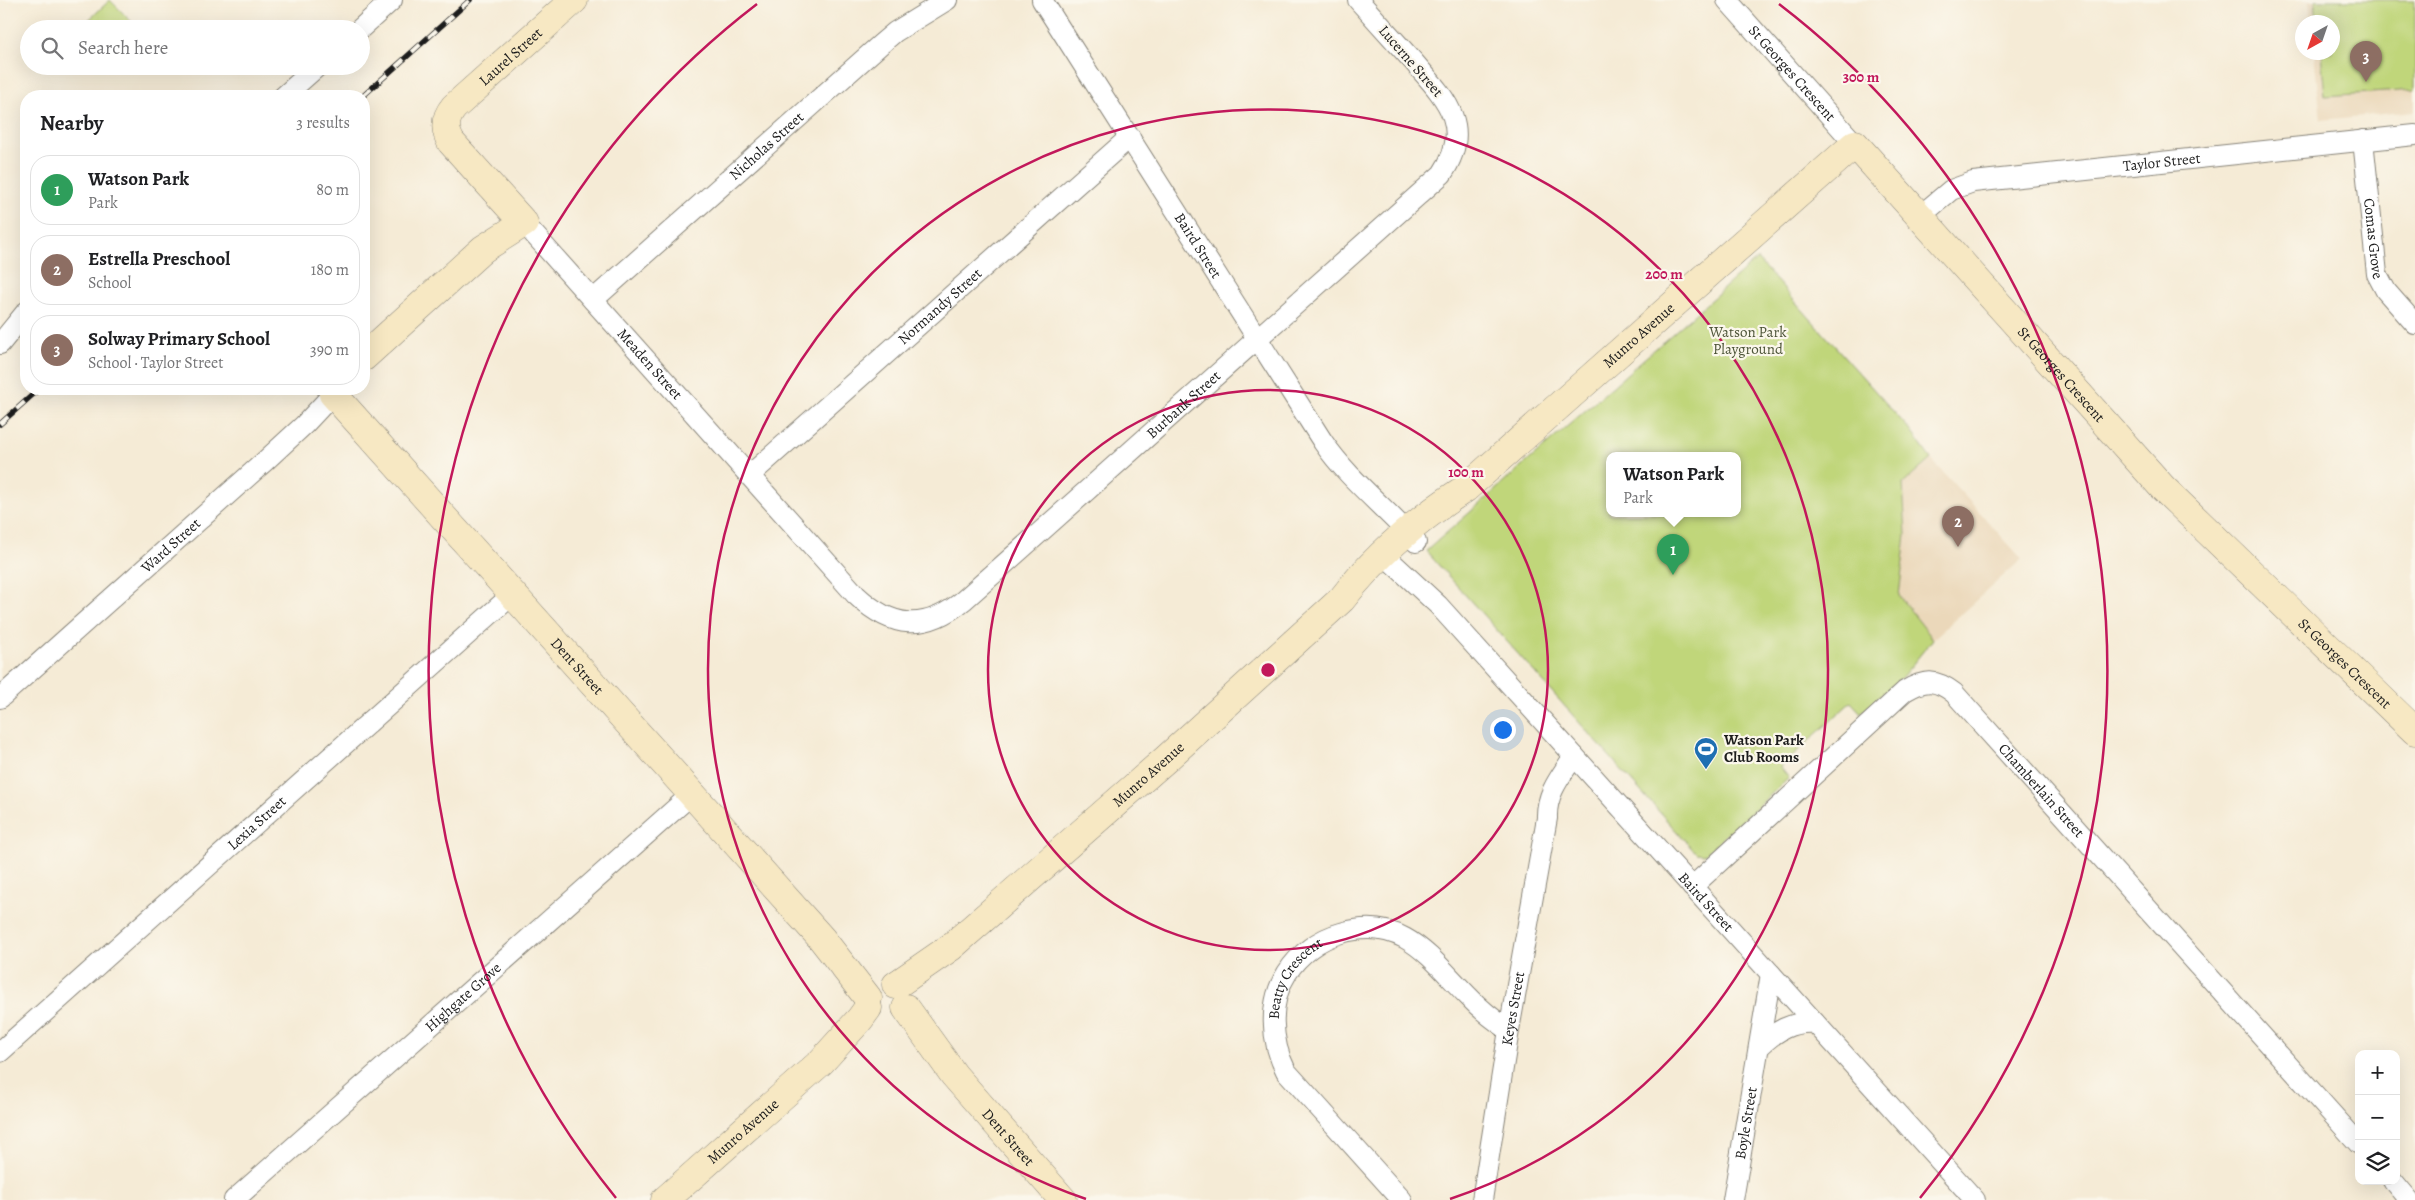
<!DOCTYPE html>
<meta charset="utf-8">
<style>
body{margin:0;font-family:Alegreya,serif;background:#f6f6f6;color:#202124}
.controls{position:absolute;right:15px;bottom:15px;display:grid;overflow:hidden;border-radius:10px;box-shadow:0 5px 20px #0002}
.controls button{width:45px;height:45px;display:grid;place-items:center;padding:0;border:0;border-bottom:1px solid #e0e0e0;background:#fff;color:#202124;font:25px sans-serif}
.compass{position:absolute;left:2295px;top:15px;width:45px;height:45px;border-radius:50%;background:#fff;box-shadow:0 5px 20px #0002;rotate:220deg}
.you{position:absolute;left:1502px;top:729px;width:18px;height:18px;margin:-12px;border:4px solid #fff;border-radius:50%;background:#1a73e8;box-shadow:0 0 0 8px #1a73e833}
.badge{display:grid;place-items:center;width:32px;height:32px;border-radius:50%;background:#0b8043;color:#fff;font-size:16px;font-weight:700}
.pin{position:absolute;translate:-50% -41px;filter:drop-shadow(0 1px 2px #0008)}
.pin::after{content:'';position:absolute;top:26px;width:18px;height:15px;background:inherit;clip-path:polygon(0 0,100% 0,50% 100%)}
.popup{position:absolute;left:1606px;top:452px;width:135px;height:65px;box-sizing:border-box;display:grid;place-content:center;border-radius:10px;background:#fff;filter:drop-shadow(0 1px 4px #0005);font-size:16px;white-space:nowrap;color:#757577}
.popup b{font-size:19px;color:#202124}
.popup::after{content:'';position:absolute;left:50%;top:100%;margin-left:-10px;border:10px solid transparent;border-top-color:#fff}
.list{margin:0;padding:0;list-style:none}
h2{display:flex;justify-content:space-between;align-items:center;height:65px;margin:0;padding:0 20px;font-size:21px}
h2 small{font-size:16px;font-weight:400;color:#757577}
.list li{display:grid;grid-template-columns:32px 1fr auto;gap:15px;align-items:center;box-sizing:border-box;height:70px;margin:0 10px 10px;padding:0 10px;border:1px solid #e0e0e0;border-radius:20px}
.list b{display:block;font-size:19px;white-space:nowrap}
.list p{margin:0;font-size:16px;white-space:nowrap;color:#757577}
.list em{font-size:16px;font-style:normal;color:#757577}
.icon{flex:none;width:28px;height:28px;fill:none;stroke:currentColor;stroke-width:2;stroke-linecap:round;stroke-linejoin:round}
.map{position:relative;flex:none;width:2415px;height:1200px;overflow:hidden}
.search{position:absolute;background:#fff;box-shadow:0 5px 20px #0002;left:20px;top:20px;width:350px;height:55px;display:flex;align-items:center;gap:12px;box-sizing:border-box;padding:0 18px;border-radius:28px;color:#757577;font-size:19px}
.panel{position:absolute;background:#fff;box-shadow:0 5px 20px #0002;left:20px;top:90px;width:350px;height:305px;border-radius:20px}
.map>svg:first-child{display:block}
.built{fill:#ebd8ba}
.green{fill:#c0d67a;stroke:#6e794b;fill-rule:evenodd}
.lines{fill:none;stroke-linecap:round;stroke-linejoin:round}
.street-casing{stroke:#888479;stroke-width:22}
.secondary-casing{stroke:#888479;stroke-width:29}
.street{stroke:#fff;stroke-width:20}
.secondary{stroke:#f7e8c3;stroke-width:28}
.rail-casing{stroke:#1c1c1c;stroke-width:5.5}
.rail{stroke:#fbf7ec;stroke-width:4;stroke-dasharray:11;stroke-linecap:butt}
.ring{fill:none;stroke:#c2185b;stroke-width:2.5}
.labels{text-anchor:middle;stroke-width:4.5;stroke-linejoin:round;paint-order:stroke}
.street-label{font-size:15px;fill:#1c1c1c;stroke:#fbf7ec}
.park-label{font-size:15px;fill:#4d5438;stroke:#fbf7ec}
.poi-label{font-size:15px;font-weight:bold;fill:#1c1c1c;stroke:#fbf7ec;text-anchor:start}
.centre{fill:#c2185b;stroke:#fbf7ec;stroke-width:2.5}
.ring-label{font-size:15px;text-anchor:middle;font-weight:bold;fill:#c2185b;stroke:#fbf7ec;stroke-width:4.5;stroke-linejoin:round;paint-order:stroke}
</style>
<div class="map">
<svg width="2415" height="1200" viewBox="0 0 2415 1200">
<rect width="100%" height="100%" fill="#fbf7ec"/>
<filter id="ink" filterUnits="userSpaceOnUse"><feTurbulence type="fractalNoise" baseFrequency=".02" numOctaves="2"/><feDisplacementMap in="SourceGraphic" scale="10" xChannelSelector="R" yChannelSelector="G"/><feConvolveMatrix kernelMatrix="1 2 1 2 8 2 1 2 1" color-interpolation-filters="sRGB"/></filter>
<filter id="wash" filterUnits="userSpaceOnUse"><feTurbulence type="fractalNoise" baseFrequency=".0096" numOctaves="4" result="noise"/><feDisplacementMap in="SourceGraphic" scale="20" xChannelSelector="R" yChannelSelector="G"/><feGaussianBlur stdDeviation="1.12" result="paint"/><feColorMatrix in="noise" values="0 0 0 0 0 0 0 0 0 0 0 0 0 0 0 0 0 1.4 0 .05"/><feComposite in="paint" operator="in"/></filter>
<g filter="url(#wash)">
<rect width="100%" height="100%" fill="#f5ebd6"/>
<path class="built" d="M2309,0H2415V111L2321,120L2314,53L2332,52V22H2312Z
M1931,459L2022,559L1933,639L1899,596L1906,535L1903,483Z"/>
<path class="green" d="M110,0L132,22L124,29H79Z
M2315,0H2415V90L2325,96L2321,53L2332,52V22H2317Z
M1757,259L1910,430L1931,459L1903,484L1906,535L1899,596L1933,639L1903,676L1861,713L1851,702L1780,767L1789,778L1705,854L1696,853L1426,551ZM1609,456H1737V514H1609Z"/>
</g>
<g filter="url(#ink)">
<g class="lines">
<g class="street-casing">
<g id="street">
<path id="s1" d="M1042,0L1323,442C1349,480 1385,507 1416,542"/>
<path id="s2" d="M1727,0L1855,144"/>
<path d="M360,29L392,0"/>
<path d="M284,96L318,66"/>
<path id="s3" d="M2363,140L2377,274L2386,291L2415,324"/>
<path id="s4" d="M1919,217L1951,190L1973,182L2415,135"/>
<path id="s5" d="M524,223L856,595C892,629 925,632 964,600L1442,174C1475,125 1443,96 1412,60C1394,40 1376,20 1358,0"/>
<path id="s6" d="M593,300L881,44L895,32L947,0"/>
<path d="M0,344L26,312"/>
<path id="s7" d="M750,475L1130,137"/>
<path id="s8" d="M1383,554L1438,605L1975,1200"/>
<path id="s9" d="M0,698L264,462L304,425L333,394"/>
<path id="s10" d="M1692,887L1905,691C1925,679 1936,679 1954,693L2359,1144"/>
<path d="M1759,1047C1776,1031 1791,1021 1815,1023"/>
<path id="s11" d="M0,1052L513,594"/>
<path d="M2393,1181L2409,1200"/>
<path id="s12" d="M234,1200L692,794"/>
<path id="s13" d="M1402,1200L1286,1071C1271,1042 1268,1002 1287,973C1299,954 1319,939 1341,933C1403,915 1430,958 1468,996C1480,1009 1494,1020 1509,1030"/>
<path id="s14" d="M1482,1200L1509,1030L1547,818C1546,793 1561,776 1574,756"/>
<path id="s15" d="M1733,1200L1771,974"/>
</g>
</g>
<g class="secondary-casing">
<g id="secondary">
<path id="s16" d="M364,357L483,249L524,223L451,142C444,129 444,119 454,107L574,0"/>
<path id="s17" d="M337,389L333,394L822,939L868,998"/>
<path id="s18" d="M896,985L951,947L1166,759L1342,599C1376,555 1420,518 1466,488L1855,144L2163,488L2415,731"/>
<path id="s19" d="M906,1008L954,1075L1063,1200"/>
<path id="s20" d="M665,1200L821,1062L860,1019L868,1008"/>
</g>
</g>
<use href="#street" class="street"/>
<use href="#secondary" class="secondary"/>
<g class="rail-casing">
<path id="rail" d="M363,96L470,0
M0,424L39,389"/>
</g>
<use href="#rail" class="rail"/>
</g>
</g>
<g class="ring">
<circle cx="1268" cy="670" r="280"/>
<path d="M1086 1199A560 560 0 1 1 1450 1199"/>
<path d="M616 1198A839 839 0 0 1 757 4M1779 4A839 839 0 0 1 1920 1198"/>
</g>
<defs>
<g id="stadium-pin" transform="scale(1.25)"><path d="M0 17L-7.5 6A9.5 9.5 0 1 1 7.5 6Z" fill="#1f6fb2" stroke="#fbf7ec"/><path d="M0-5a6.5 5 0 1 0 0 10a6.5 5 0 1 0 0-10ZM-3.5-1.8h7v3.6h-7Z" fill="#fff"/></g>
</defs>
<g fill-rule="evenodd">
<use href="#stadium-pin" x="1706" y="749"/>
</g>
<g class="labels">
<g class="street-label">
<text dy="5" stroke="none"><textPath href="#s16" startOffset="432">Laurel Street</textPath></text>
<text transform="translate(1411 61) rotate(49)" y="5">Lucerne Street</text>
<text dy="5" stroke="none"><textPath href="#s2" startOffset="98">St Georges Crescent</textPath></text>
<text dy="5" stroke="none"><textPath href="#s6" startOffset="232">Nicholas Street</textPath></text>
<text dy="5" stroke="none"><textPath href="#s4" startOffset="255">Taylor Street</textPath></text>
<text dy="5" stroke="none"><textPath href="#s3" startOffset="99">Comas Grove</textPath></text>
<text dy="5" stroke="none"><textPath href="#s1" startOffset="291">Baird Street</textPath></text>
<text dy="5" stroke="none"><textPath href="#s7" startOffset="254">Normandy Street</textPath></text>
<text dy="5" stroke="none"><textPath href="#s18" startOffset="988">Munro Avenue</textPath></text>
<text dy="5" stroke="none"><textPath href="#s5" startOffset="189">Meaden Street</textPath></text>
<text dy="5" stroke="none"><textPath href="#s18" startOffset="1586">St Georges Crescent</textPath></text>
<text dy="5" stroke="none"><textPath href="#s5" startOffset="914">Burbank Street</textPath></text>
<text dy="5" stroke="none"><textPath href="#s9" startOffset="229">Ward Street</textPath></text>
<text dy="5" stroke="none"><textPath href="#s18" startOffset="1991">St Georges Crescent</textPath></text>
<text dy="5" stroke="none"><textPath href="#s17" startOffset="372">Dent Street</textPath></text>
<text dy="5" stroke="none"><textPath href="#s18" startOffset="329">Munro Avenue</textPath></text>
<text dy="5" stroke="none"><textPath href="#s10" startOffset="474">Chamberlain Street</textPath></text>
<text dy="5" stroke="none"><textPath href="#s11" startOffset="344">Lexia Street</textPath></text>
<text dy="5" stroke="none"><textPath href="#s8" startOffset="475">Baird Street</textPath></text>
<text dy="5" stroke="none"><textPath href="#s13" startOffset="275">Beatty Crescent</textPath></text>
<text dy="5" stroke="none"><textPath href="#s12" startOffset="306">Highgate Grove</textPath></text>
<text dy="5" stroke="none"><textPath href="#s14" startOffset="194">Keyes Street</textPath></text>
<text dy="5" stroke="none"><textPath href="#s15" startOffset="78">Boyle Street</textPath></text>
<text dy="5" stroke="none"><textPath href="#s20" startOffset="104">Munro Avenue</textPath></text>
<text dy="5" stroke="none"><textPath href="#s19" startOffset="165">Dent Street</textPath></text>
</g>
<g class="park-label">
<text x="1748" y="337">Watson Park<tspan x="1748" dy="17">Playground</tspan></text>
</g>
<g class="poi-label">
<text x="1724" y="745">Watson Park<tspan x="1724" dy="17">Club Rooms</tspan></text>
</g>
</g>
<circle cx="1268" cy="670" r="8" class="centre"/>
<g class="ring-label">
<text x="1861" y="82">300 m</text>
<text x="1664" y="279">200 m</text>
<text x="1466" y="477">100 m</text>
</g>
</svg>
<div class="controls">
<button>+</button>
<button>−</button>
<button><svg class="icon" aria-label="layers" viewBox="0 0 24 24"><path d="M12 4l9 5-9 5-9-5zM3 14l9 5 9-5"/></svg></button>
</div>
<svg class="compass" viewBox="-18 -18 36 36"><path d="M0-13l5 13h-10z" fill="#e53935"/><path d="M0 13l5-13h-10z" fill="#757577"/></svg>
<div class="you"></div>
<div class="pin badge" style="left:1673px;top:575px;background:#2e9e5b">1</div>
<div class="popup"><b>Watson Park</b>Park</div>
<div class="pin badge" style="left:1958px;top:547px;background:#8d6e63">2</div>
<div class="pin badge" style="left:2366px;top:82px;background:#8d6e63">3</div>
<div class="search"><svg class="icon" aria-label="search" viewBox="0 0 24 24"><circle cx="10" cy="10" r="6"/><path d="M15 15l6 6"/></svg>Search here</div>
<section class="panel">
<h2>Nearby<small>3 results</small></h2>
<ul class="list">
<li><span class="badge" style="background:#2e9e5b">1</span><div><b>Watson Park</b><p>Park</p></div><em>80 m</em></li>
<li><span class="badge" style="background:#8d6e63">2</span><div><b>Estrella Preschool</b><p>School</p></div><em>180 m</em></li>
<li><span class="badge" style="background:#8d6e63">3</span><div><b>Solway Primary School</b><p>School · Taylor Street</p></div><em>390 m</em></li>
</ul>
</section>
</div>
